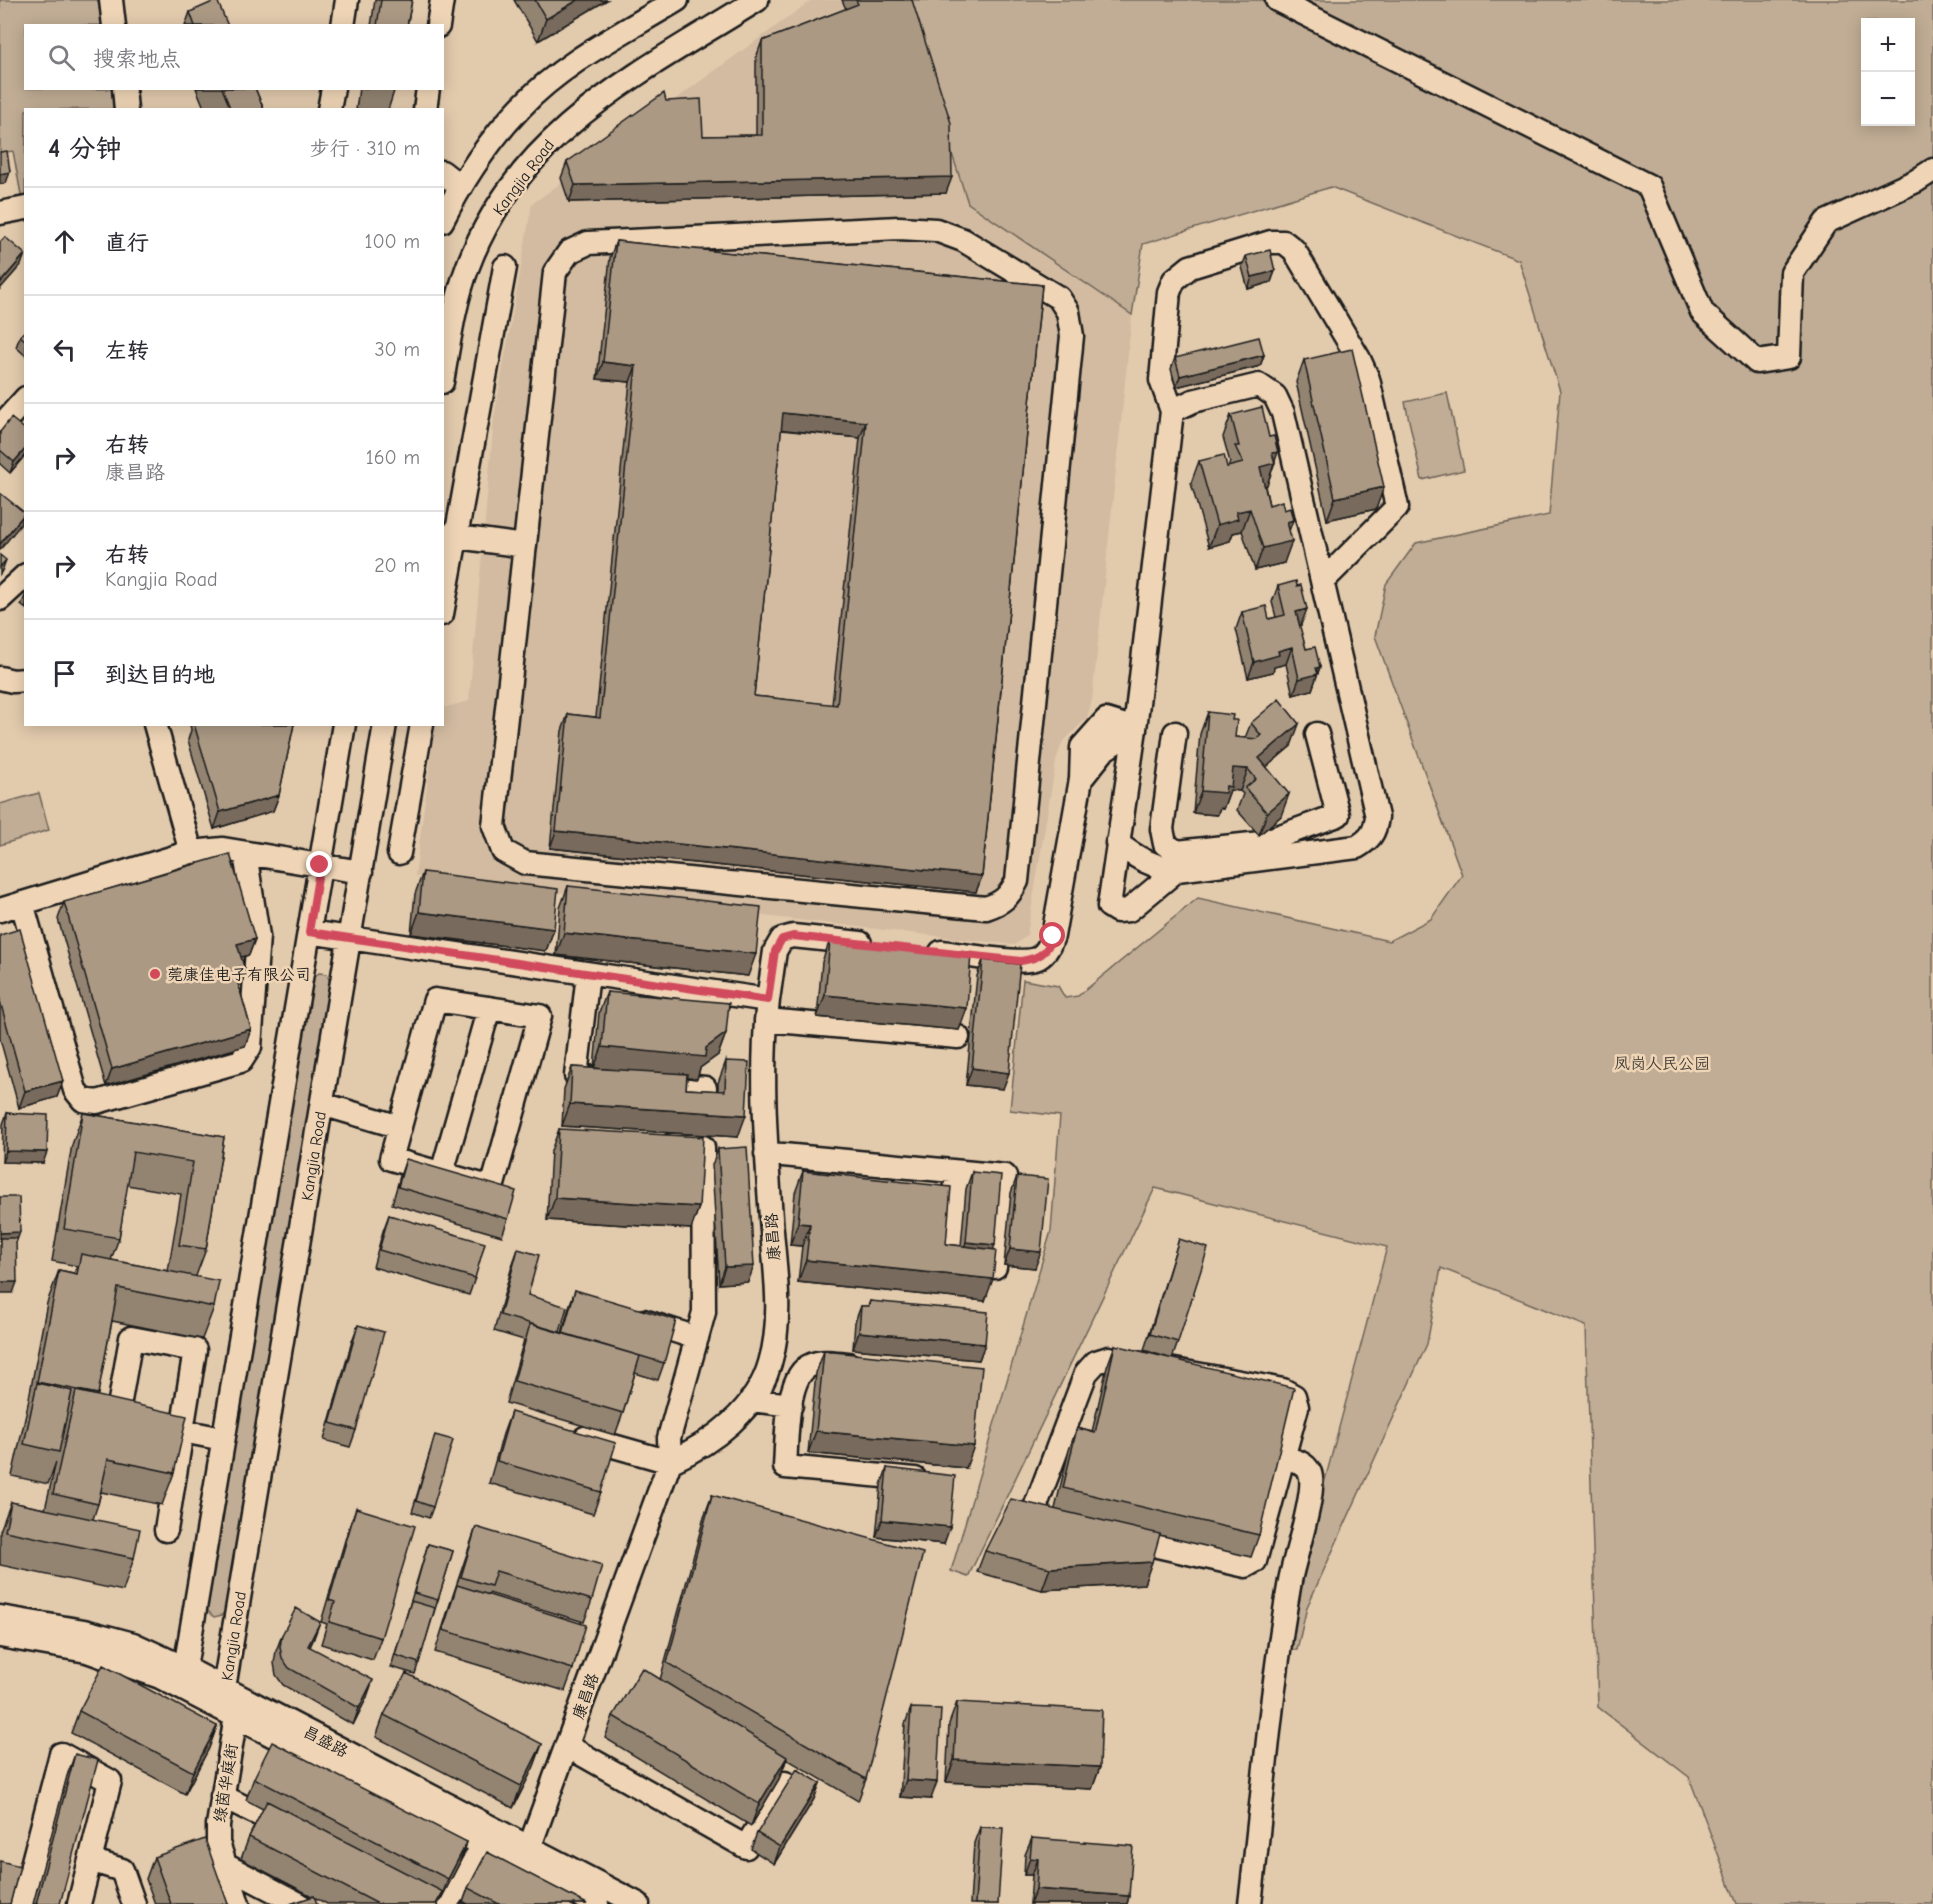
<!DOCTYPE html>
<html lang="zh">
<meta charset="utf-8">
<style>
body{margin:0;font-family:"Comic Neue","LXGW WenKai TC",sans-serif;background:#f2f2f3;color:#2b2b33}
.controls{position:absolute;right:18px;top:18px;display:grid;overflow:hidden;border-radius:0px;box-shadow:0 3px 15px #0003}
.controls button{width:54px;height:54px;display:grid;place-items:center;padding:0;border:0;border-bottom:2px solid #e1e1e2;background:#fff;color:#2b2b33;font:30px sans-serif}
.stop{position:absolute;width:18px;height:18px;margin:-14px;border:4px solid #d1495b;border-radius:50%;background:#fff}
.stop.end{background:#d1495b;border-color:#fff;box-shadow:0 2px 6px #0008}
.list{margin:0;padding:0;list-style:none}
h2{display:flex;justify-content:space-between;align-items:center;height:78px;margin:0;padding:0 24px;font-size:26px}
h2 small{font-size:20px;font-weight:400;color:#7c7c81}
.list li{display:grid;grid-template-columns:39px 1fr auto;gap:18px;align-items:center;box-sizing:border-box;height:108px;padding:0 24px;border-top:2px solid #e1e1e2}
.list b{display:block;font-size:22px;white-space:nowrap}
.list p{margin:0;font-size:20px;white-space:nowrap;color:#7c7c81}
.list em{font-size:20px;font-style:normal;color:#7c7c81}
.icon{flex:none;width:33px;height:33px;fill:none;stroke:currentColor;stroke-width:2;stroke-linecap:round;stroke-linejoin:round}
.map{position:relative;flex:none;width:1933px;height:1904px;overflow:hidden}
.search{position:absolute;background:#fff;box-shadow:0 3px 15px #0003;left:24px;top:24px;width:420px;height:66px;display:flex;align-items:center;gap:15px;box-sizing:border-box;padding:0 21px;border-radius:0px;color:#7c7c81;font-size:22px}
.panel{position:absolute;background:#fff;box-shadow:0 3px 15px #0003;left:24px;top:108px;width:420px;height:618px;border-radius:0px}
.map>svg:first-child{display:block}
.built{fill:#d2bba1}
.green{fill:#c1ad95;stroke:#6e6458;stroke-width:1.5;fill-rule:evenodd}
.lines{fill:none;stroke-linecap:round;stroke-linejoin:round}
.minor-casing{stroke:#1c1c1c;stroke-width:27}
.minor{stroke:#efd5b6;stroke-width:22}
.wall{fill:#938472;stroke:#1c1c1c;stroke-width:1.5;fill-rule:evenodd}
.shaded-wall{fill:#786b5c;stroke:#1c1c1c;stroke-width:1.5}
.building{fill:#ab9984;stroke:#1c1c1c;stroke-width:1.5;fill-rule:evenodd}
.route{stroke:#d1495b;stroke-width:8}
.poi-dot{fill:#d1495b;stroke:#efd5b6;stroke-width:2}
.labels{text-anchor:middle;stroke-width:5;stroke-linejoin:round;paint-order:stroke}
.street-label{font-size:16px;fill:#1c1c1c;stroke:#efd5b6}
.poi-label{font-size:16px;fill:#1c1c1c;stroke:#efd5b6;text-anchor:start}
.park-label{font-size:16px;fill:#45403a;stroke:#efd5b6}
</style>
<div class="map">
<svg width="1933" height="1904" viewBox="0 0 1933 1904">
<rect width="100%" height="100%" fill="#e2caad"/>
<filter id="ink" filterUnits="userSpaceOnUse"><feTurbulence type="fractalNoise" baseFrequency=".0167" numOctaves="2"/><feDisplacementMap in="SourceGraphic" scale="12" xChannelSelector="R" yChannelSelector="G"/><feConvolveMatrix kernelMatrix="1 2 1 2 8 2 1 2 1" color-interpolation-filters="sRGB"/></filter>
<g filter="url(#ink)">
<path class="built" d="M812,0H902L968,203L1132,315L1092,700L1087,718L1062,743L1056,761L1027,935L1015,945L415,876L435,725L442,724L443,708L469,701L494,418L532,204Z"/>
<path class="green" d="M0,0H98L102,25L26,26V88L114,89L117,109L26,110L25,199L22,200L13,151L0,153Z
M902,0H1933V1904H1737L1689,1777L1598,1707L1586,1326L1441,1268L1427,1344L1307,1607L1297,1650H1288L1299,1578L1387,1247L1155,1188L968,1577L951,1571L1051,1231L1060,1116L1010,1110L1023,980L1058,986L1065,998L1078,996L1198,898L1389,941L1431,919L1462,875L1375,636L1386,584L1416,543L1549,515L1560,391L1519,260L1331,187L1143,244L1132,315L968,203ZM1866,22H1910V122H1866Z
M1447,393L1464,470L1422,480L1405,402Z
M39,793L49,830L0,845V804Z
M319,973L327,974L331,985L226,1609L222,1615L214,1617L206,1609L312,978Z"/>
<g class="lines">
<g class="minor-casing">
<path id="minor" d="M111,0L114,26
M1277,0L1649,186L1702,312L1757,362L1789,357L1792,273L1826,222L1916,181L1933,170
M343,26L347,0
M438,26L442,0
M124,88L126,110
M329,110L333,88
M425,110L428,88
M442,172L461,187
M0,213L26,208
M442,221C463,180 489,140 521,107C563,62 625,32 677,0
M899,228L936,230L963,240L1059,298L1068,312L1072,336L1017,881C1009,897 1002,903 986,908L525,863L503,851L494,826L555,272L569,252L588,243Z
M442,382C449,343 454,303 468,266C519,130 642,72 757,0
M1172,411L1161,380L1169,292L1174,280L1190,267L1271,242H1284L1294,250L1359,359L1368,379L1397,507L1323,581
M0,427L26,398
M442,535L525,546
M0,599L26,575
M442,614L505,267
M0,678L13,681L26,680
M1106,720L1135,729L1105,749L1081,779L1082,747Z
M155,724L191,852
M344,724L185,1668L198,1695L224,1688L385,724
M1175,733L1162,829L1165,844L1177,852L1261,843L1338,815L1317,734
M1117,843C1137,858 1152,867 1177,870L1357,847C1370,839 1375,833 1377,817L1283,413L1275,396L1259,385L1193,401L1172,411L1135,729L1109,906L1117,911L1129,910L1177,870
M399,853L422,724
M22,903L75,1090L83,1100L97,1102L241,1061L250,1047L258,936L245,853
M0,910L191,852L223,849L361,872
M309,932L768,1000C760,1073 766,1145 771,1218C774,1265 784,1316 770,1363C757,1410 712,1443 670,1462L523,1865
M941,952C960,954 1024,966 1038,958C1047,953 1050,944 1053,936L1081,779
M588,974L576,1076L596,1078
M435,1000L540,1016L492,1188L391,1159Z
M768,1000L775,951L782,939L793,936L860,943
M766,1020L958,1037
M656,1083L705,1088
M322,1104L400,1127
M766,1154L783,1155L1005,1176L995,1267L949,1262L957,1172
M442,1173L489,1008
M644,1321L697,1338
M1109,1358L1283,1390L1294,1396L1297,1407L1255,1561L1246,1566L1047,1521L1039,1515L1036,1505L1086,1373L1096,1362Z
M848,1364C836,1363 822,1360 811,1365C785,1375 787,1442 785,1467L915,1479
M751,1400L791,1405
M585,1438L670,1462L669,1438L704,1312L703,1147L672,1145
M166,1530L195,1350L131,1338L117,1418L223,1439
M0,1617L84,1631L133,1644L185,1668L638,1904
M0,1636L87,1651L160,1677L597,1904
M238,1703L218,1825V1843L238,1904
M567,1746L746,1847L785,1783
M222,1796L288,1829
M90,1860L122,1870L134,1904
M225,1865L299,1904
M22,1904L61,1754L110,1781L79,1904
M450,1904L490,1832
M1250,1904C1263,1797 1271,1687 1290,1581C1294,1558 1317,1492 1310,1473C1305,1462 1294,1460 1283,1458"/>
</g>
<use href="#minor" class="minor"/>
</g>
<path class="wall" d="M375,0H412L407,26H371Z
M514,0H607L538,41Z
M842,0H912L946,193L569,202L561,178L567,162L666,101L703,136L756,135V58L762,41L846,9Z
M190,12L228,26H185Z
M196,88H255L264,110H205Z
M359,88H395L388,110H356Z
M616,241L1042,285L982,876L976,892L550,848L562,731L568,714L596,717L630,382L597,379L610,258ZM781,430L860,438L832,705L754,696Z
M1246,256L1275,271L1271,282L1248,289L1242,267Z
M26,330V356L16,347L20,336Z
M1264,355L1260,366L1176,387L1171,369L1175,358Z
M1304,360L1376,509L1327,520L1296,382Z
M1231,415L1275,462L1267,485L1265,486L1269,505L1289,531L1284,563L1255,570L1242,531L1233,533L1230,541L1209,547L1191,483L1199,461L1228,467L1230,462L1223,437Z
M26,430V454L10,473L0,464V432Z
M1278,586L1301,625L1299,626L1306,649L1320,667L1312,690L1293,695L1286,664L1274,667L1273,672L1248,678L1236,629L1242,612L1269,619L1276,617L1272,602Z
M26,594V609L21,605Z
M1208,712L1232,720L1235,737L1245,738L1251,723L1291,746L1266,767L1281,816L1259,835L1237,810L1243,794L1240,791L1230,790L1223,809L1220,808L1217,815L1193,813L1200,734Z
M190,724H294L279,795L273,811L214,829L188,740L191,730Z
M423,872L554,929L546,951L411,934L415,894Z
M568,886L748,976L556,955L560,908Z
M64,902L255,939L249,955L241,957L245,970L239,987L251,1029L245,1046L106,1086L58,919Z
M0,935L63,1081L57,1097L19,1108L0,1039Z
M830,940L967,1008L959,1030L817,1017L822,962Z
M983,960L1003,1089L966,1085L977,976Z
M607,992L726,1033L718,1055L700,1068L697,1079L687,1078L686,1089L718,1091V1083L726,1061L738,1137L562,1126L564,1089L572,1067L594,1068L599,1013Z
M7,1113L43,1163L2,1162L3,1124Z
M83,1113L224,1137L206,1249L196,1276L214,1307L202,1339L112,1321L97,1396L174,1473L162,1505L101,1492L98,1504L93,1519L134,1558L123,1591L0,1565V1531L11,1502L45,1509L56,1462L48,1484L12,1476L26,1414L47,1303L59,1270L74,1273L77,1266L52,1261L72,1145ZM127,1185L181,1194L168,1271L111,1260L119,1238Z
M559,1129L699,1207L691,1229L547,1220L551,1151Z
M718,1149L748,1282L719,1284L712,1165Z
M406,1159L508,1219L502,1236L392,1204L400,1176Z
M803,1171L946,1244L961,1246L966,1189L972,1172L993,1249L985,1301L798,1282L802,1246L790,1245L795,1193Z
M1017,1176L1035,1268L1004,1265L1011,1193Z
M389,1215L475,1278L469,1295L373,1267L383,1231Z
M1179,1239L1178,1342L1172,1359L1144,1350Z
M518,1249L528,1295L560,1332L562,1333L569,1307L575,1290L664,1363L658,1380L635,1373L623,1413L615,1435L506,1403L524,1340L494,1331L512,1266Z
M870,1301L985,1344L979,1360L853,1349L855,1322L861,1306H868Z
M358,1325L356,1430L350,1447L324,1440L352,1341Z
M1115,1345L1259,1535L1251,1557L1159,1535L1144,1584L1042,1590L977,1572L985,1551L1055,1509L1069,1450L1077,1428L1092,1432L1107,1367Z
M824,1351L966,1468L808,1453L816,1373Z
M511,1412L601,1492L593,1514L489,1483L503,1434Z
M435,1435L433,1507L429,1518L412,1512Z
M887,1468L944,1544L876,1537L881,1485Z
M712,1495L866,1779L858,1801L787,1759L779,1779L751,1826L605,1738L613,1716L660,1680L704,1517Z
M356,1508L381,1638L373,1660L321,1644L327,1624L321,1622L348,1530Z
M476,1527L592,1600L584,1622L489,1593L488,1594L573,1669L565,1691L435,1652L449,1607Z
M428,1544L453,1551L415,1674L391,1667Z
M282,1635L314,1638L310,1647L367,1697L353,1725L283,1685L276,1675L274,1663L276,1651Z
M957,1702L1100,1767L1092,1789L946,1782L949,1724Z
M911,1708L931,1799L900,1797L905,1724Z
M79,1711L217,1726L209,1748L185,1794L71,1733Z
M384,1715L542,1744L534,1766L513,1808L376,1737Z
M75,1754L60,1904H33L67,1776Z
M254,1778L467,1842L459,1864L440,1901V1900L438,1904H327L241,1859L249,1837L263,1809L246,1800Z
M820,1783L814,1799L774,1864L751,1849L757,1833Z
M980,1827L998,1904H970L974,1843Z
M1032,1838L1129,1896L1127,1904H1030L1032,1875H1024L1025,1855Z
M154,1857L228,1904H155L146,1879Z
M468,1888L587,1904H460L463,1902Z"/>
<path class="shaded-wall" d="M578,0H607L538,41L546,19Z
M10,172L6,183L0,184V174Z
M952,177L946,193L569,202L575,185Z
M25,254L21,265L0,289V283Z
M1275,271L1271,282L1248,289L1252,277Z
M1264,355L1260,366L1176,387L1180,376Z
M603,362L636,366L630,382L597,379Z
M783,413L866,422L860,438L777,429Z
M26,448V454L10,473L14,462Z
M1278,452L1267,485L1252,489L1260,467L1272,453Z
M1384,487L1376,509L1327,520L1335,498Z
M1250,509L1242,531L1233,533L1230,541L1209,547L1217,525L1236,512Z
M25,513L21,524L0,550V544Z
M1293,520L1285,542L1292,541L1284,563L1255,570L1263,548L1287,522Z
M6,560L2,571L0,574V567Z
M1307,609L1301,625L1290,628L1296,612Z
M1292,647L1286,664L1274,667L1273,672L1248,678L1254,662L1278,651Z
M1320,667L1312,690L1293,695L1299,679L1316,668Z
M1299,724L1291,746L1255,777L1259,758Z
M1233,768L1248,769L1240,791L1230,790L1223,809L1220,808L1217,815L1193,813L1201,791Z
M1289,794L1281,816L1259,835L1267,813Z
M279,795L273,811L214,829L220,812Z
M556,831L982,876L976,892L550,848Z
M419,912L554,929L546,951L411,934Z
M564,933L756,954L748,976L556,955Z
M255,939L249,955L231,960L237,944Z
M245,970L239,987L235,973Z
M825,995L967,1008L959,1030L817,1017Z
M251,1029L245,1046L106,1086L112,1069Z
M726,1033L718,1055L700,1068L697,1079L594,1068L602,1047L706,1048Z
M972,1068L1009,1073L1003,1089L966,1085Z
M63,1081L57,1097L19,1108L25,1091Z
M570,1104L746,1115L738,1137L562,1126Z
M6,1151L47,1152L43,1163L2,1162Z
M555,1198L699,1207L691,1229L547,1220Z
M798,1223L810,1224L802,1246L790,1245Z
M20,1232L16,1243L0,1244V1233Z
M966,1242L995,1245L989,1262L960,1259Z
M1010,1249L1041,1252L1035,1268L1004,1265Z
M806,1260L993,1279L985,1301L798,1282Z
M754,1266L748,1282L719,1284L725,1267Z
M0,1282H17L13,1293H0Z
M859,1332L985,1344L979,1360L853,1349Z
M816,1431L974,1446L966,1468L808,1453Z
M882,1520L950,1527L944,1544L876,1537Z
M1152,1562L1144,1584L1042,1590L1050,1568Z
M320,1622L314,1638L302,1663L308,1646Z
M373,1680L367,1697L353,1725L359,1708Z
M217,1726L209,1748L185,1794L193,1772Z
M542,1744L534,1766L513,1808L521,1786Z
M787,1757L779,1779L751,1826L759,1804Z
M954,1760L1100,1767L1092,1789L946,1782Z
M906,1780L937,1782L931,1799L900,1797Z
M820,1783L814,1799L774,1864L780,1847Z
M467,1842L459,1864L440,1901L448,1879Z
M1030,1858L1038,1859L1032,1875H1024Z
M1036,1889L1129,1896L1127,1904H1030Z"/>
<path class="building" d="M217,0L228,26H195L190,12Z
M381,0H412L407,26H377Z
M535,0H578L546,19Z
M856,0H912L951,123L952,177L575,185L567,162L664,93L666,101L701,99L703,136L762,135V41L858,4Z
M222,88H255L264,110H231Z
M7,151L10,172L0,174V152Z
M5,237L25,254L0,283V242Z
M616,241L1042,285L982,876L556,831L568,714L600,718L636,366L603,362ZM783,413L866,422L837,705L754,696Z
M1270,250L1275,271L1252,277L1246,256Z
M26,330V341L20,336Z
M1259,337L1264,355L1180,376L1175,358Z
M1352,349L1384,487L1335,498L1304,360Z
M1262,407L1269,437L1274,436L1278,452L1272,453L1275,463L1260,467L1269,505L1282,501L1284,510L1290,508L1293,520L1287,522L1292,541L1263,548L1250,509L1236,512L1238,519L1217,525L1199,461L1224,455L1227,467L1243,463L1235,446H1239L1231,415Z
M11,418L26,430V448L14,462L0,450V432Z
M0,493L25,513L0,544Z
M0,555L6,560L0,567Z
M1296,581L1297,586L1301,585L1307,609L1296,612L1306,649L1315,647L1320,667L1316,668L1318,674L1299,679L1292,647L1278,651L1279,655L1254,662L1242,612L1266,606L1269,619L1285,615L1278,586Z
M1279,699L1299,724L1259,758L1289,794L1267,813L1245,788L1256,779L1248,769L1233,768L1231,787L1226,786L1225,793L1201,791L1208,712L1233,715L1232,720H1237L1235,737L1257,739L1261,735L1251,723Z
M194,724H294L279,795L220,812Z
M230,854L255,939L237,944L245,970L235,973L251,1029L112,1069L64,902Z
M423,872L558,889L554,929L419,912Z
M568,886L761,907L756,954L564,933Z
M20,929L63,1081L25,1091L0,1001V935Z
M830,940L971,954L967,1008L825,995Z
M983,960L1020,964L1009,1073L972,1068Z
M607,992L729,1003L726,1033L706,1048L705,1057L602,1047Z
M726,1061L749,1062L746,1115L570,1104L572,1067L687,1074L686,1089L725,1091Z
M7,1113L48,1115L47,1152L6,1151Z
M83,1113L224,1137L206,1249L179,1245L193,1162L133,1152L119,1238L64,1229Z
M559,1129L703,1137L699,1207L555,1198Z
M747,1147L754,1266L725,1267L718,1149Z
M406,1159L516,1191L508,1219L398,1187Z
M803,1171L951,1187L946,1244L996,1250L993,1279L806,1260L810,1224L798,1223Z
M972,1172L1001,1175L995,1245L966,1242Z
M1017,1176L1048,1179L1041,1252L1010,1249Z
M0,1197H19L20,1232L0,1233Z
M389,1215L485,1243L475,1278L379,1250Z
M0,1238H16L17,1282H0Z
M1179,1239L1208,1248L1178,1342L1150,1334Z
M518,1249L539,1255L528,1295L567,1307L560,1332L500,1315Z
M81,1254L219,1281L214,1307L118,1288L98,1394L37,1382L59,1270L77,1274Z
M575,1290L676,1320L664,1363L563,1333Z
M870,1301L988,1312L985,1344L859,1332L861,1306H869Z
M530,1324L640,1356L623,1413L514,1381Z
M358,1325L384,1332L356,1430L330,1423Z
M1115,1345L1294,1388L1259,1535L1063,1488L1077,1428L1095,1433Z
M824,1351L982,1367L974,1446L816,1431Z
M37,1383L72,1391L59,1452L24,1444Z
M76,1391L187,1416L174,1473L108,1459L98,1504L53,1494Z
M511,1412L616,1443L601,1492L497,1461Z
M435,1435L453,1440L433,1507L416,1501Z
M887,1468L955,1476L950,1527L882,1520Z
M712,1495L923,1553L866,1779L667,1663Z
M1011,1499L1160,1534L1152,1562L1050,1568L985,1551Z
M11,1502L140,1529L134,1558L5,1531Z
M356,1508L415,1526L381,1638L329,1622L335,1602L329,1600Z
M476,1527L602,1565L592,1600L496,1571L491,1586L461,1577Z
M428,1544L453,1551L438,1600L414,1593Z
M457,1585L586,1625L573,1669L443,1630Z
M411,1601L435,1608L419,1663L395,1655Z
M296,1608L320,1622L308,1646L373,1680L359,1708L289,1668L282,1658L280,1647L282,1635Z
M103,1665L217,1726L193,1772L79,1711Z
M642,1668L787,1757L759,1804L613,1716Z
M406,1673L542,1744L521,1786L384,1715Z
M957,1702L1102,1710L1100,1767L954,1760Z
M911,1708L941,1709L937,1782L906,1780Z
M272,1742L467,1842L448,1879L254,1778Z
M75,1754L98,1760L60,1904H36Z
M797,1769L820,1783L780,1847L757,1833Z
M267,1801L443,1892L436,1904H378L249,1837Z
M980,1827L1003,1828L998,1904H975Z
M1032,1838L1133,1846L1129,1896L1036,1889L1038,1859L1030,1858Z
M205,1839L228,1904H171L154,1857Z
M487,1852L587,1904H499L468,1888Z
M0,1861L20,1866L10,1904H0Z
M314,1896L317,1904H290Z
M462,1901L468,1904H460Z"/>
</g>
<g class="lines" filter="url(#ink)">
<path class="route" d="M320,865L309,932L768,1000L775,951L782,939L793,936L1021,961C1040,958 1047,953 1053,936"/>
</g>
<circle class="poi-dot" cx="155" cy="974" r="6"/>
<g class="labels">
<g class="street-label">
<text transform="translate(523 177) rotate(-53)" y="6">Kangjia Road</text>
<text transform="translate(313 1156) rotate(-81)" y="6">Kangjia Road</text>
<text transform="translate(772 1237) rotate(-94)" y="6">康昌路</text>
<text transform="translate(233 1636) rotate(-81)" y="6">Kangjia Road</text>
<text transform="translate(585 1696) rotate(-70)" y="6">康昌路</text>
<text transform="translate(326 1741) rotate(28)" y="6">昌盛路</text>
<text transform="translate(225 1783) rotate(-81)" y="6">绿茵华庭街</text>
</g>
<g class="poi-label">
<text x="167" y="980">莞康佳电子有限公司</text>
</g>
<g class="park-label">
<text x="1662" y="1069">凤岗人民公园</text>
</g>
</g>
</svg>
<div class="controls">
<button>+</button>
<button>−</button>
</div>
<div class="stop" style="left:1053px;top:936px"></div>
<div class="stop end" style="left:320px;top:865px"></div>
<div class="search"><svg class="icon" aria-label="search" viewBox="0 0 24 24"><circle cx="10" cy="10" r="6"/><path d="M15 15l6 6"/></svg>搜索地点</div>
<section class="panel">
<h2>4 分钟<small>步行 · 310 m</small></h2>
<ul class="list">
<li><svg class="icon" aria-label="ahead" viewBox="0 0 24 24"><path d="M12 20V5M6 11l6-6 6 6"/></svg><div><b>直行</b></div><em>100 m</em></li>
<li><svg class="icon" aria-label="left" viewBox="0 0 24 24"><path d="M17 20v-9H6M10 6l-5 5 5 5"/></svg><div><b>左转</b></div><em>30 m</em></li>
<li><svg class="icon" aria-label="right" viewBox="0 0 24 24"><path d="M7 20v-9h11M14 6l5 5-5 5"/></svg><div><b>右转</b><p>康昌路</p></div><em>160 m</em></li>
<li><svg class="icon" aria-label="right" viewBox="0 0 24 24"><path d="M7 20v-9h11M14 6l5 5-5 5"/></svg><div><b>右转</b><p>Kangjia Road</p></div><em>20 m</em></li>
<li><svg class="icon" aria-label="arrive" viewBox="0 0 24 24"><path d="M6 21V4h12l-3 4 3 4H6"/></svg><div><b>到达目的地</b></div></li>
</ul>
</section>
</div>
